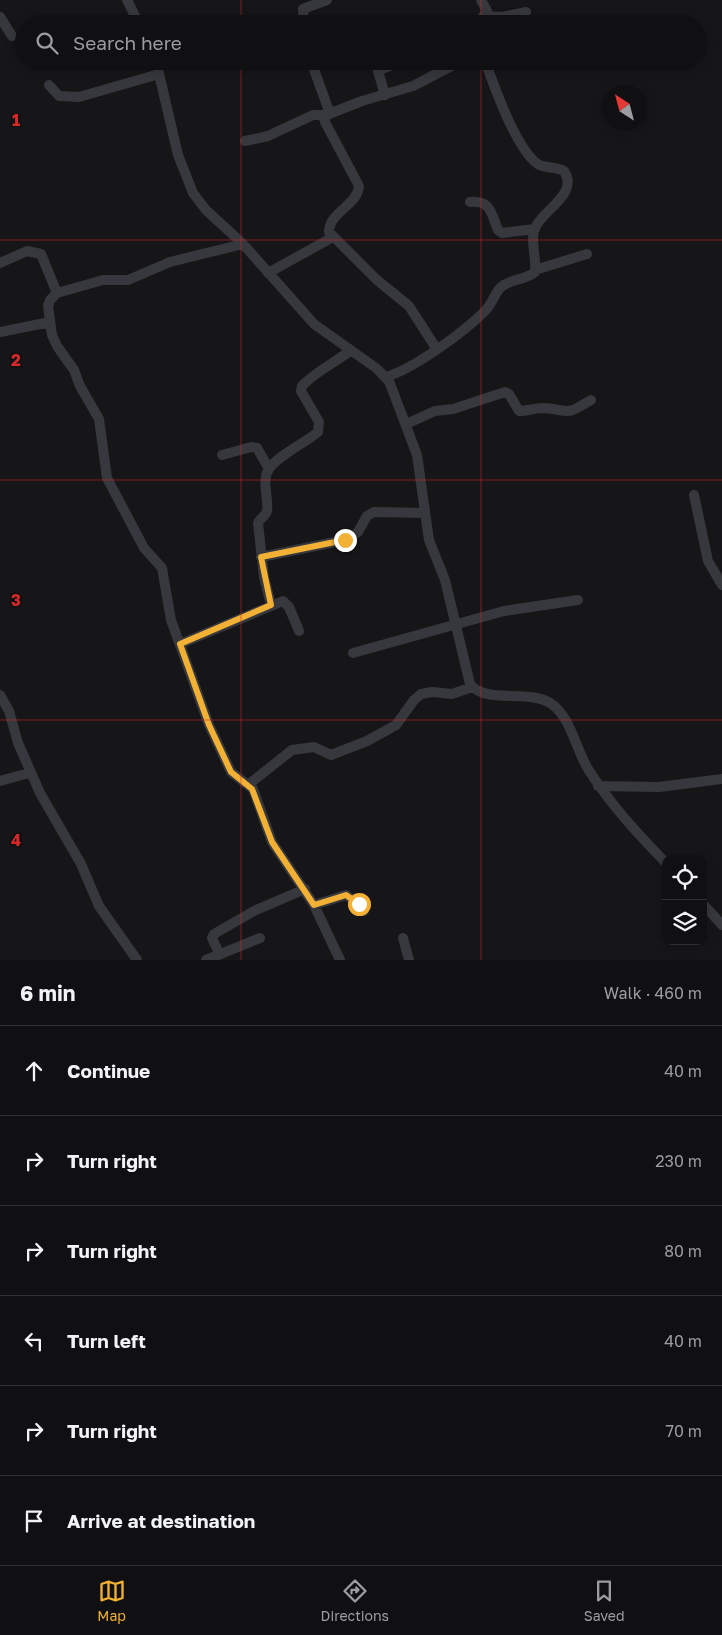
<!DOCTYPE html>
<meta charset="utf-8">
<style>
body{margin:0;font-family:"Golos Text",sans-serif;background:#19191b;color:#f1f3f6}
.controls{position:absolute;right:15px;bottom:15px;display:grid;overflow:hidden;border-radius:10px;box-shadow:0 2px 12px #0003}
.controls button{width:45px;height:45px;display:grid;place-items:center;padding:0;border:0;border-bottom:1px solid #303032;background:#101012;color:#f1f3f6;font:25px sans-serif}
.compass{position:absolute;left:602px;top:85px;width:45px;height:45px;border-radius:50%;background:#101012;box-shadow:0 2px 12px #0003;rotate:324deg}
.stop{position:absolute;width:15px;height:15px;margin:-11px;border:4px solid #f2b134;border-radius:50%;background:#fff}
.stop.end{background:#f2b134;border-color:#fff;box-shadow:0 1px 5px #0008}
.list{margin:0;padding:0;list-style:none}
h2{display:flex;justify-content:space-between;align-items:center;height:65px;margin:0;padding:0 20px;font-size:21px}
h2 small{font-size:16px;font-weight:400;color:#9c9d9f}
.list li{display:grid;grid-template-columns:32px 1fr auto;gap:15px;align-items:center;box-sizing:border-box;height:90px;padding:0 20px;border-top:1px solid #303032}
.list b{display:block;font-size:19px;white-space:nowrap}
.list em{font-size:16px;font-style:normal;color:#9c9d9f}
.icon{flex:none;width:28px;height:28px;fill:none;stroke:currentColor;stroke-width:2;stroke-linecap:round;stroke-linejoin:round}
.map{position:relative;flex:none;width:722px;height:960px;overflow:hidden}
.search{position:absolute;background:#101012;box-shadow:0 2px 12px #0003;left:15px;right:15px;top:15px;height:55px;display:flex;align-items:center;gap:12px;box-sizing:border-box;padding:0 18px;border-radius:28px;color:#9c9d9f;font-size:19px}
.sheet{height:605px;background:#101012}
nav{display:flex;justify-content:space-around;align-items:center;box-sizing:border-box;height:70px;border-top:1px solid #303032;background:#101012;font-size:14px;color:#9c9d9f}
nav a{display:grid;justify-items:center;gap:2px}
nav .on{color:#f2b134}
.map>svg:first-child{display:block}
.lines{fill:none;stroke-linecap:round;stroke-linejoin:round}
.minor{stroke:#37383d;stroke-width:10}
.route{stroke:#f2b134;stroke-width:6}
.grid{fill:none;stroke:#d62828;stroke-width:1;stroke-opacity:0.55}
.grid-label{font-size:16px;text-anchor:middle;font-weight:bold;fill:#d62828;stroke:#111113;stroke-width:4.5;stroke-linejoin:round;paint-order:stroke}
</style>
<div class="map">
<svg width="722" height="960" viewBox="0 0 722 960">
<rect width="100%" height="100%" fill="#161618"/>
<g class="lines">
<path class="minor" d="M127,0L139,24
M485,16L502,17L526,12
M0,17L12,36
M304,24L303,9L327,0
M477,24L487,11L481,0
M156,61L178,155L193,193L206,210L243,244L314,324L376,368L389,381L417,455L429,540L445,580L470,684C485,705 533,688 553,705C571,719 576,749 588,769C610,804 637,833 666,863
M311,61L329,111V114L324,117L325,122L359,186C358,205 329,212 329,232L377,280L409,306L436,348
M49,85L59,96L79,97L159,74
M385,95L378,71L392,65
M329,114L362,101L413,86L461,61
M245,141L268,136L313,115H326
M470,202C491,200 491,213 498,230L502,233L535,229
M243,244L170,262L128,280H103L57,293L50,300L48,306L52,335L57,346L74,370L80,386L99,419L107,478L144,548L162,568L171,620L209,725L231,772L253,789L272,842L314,905L346,895L359,904L364,911
M0,263L27,251L41,254L57,293
M535,270L587,254
M268,273L333,237
M0,332L50,322
M386,377C415,368 464,332 485,311C492,304 494,295 500,288C510,278 525,281 535,272C537,258 529,238 536,226C545,209 579,193 564,171C555,166 542,169 535,162C514,143 495,88 485,61
M406,424L435,411L453,409L505,392L509,394L519,411C527,411 535,408 543,408C572,410 563,417 591,400
M222,455L251,447L257,448L269,469
M694,495L708,561L722,585
M261,557L345,540L358,532L367,516L374,512L425,513
M271,605L264,577L258,523C260,518 266,516 267,511C269,498 261,480 269,469C277,456 305,443 318,432L319,422L301,391L302,386C316,371 335,363 351,350
M180,644L283,601L289,607L299,631
M353,653L504,611L578,600
M0,695L9,711L18,743L40,793L81,864L99,906L137,960
M0,781L29,773
M248,785L292,750L314,747L331,755L367,741L396,725L414,700L421,694L432,692L452,694L472,687
M598,786L659,787L722,779
M703,904L722,925
M314,905L340,960
M403,938L409,960
M219,953L212,938L214,934L254,911L305,889
M206,960L260,938"/>
</g>
<g class="lines">
<path class="route" d="M345,540L261,557L271,605L180,644L209,725L231,772L252,789L272,842L314,905L346,895L359,904"/>
</g>
<path class="grid" d="M241,0V24M481,0V24M241,61V960M481,61V960M0,240H722M0,480H722M0,720H722"/>
<g class="grid-label">
<text x="16" y="126">1</text>
<text x="16" y="366">2</text>
<text x="16" y="606">3</text>
<text x="16" y="846">4</text>
</g>
</svg>
<div class="controls">
<button><svg class="icon" aria-label="locate" viewBox="0 0 24 24"><circle cx="12" cy="12" r="6"/><path d="M12 2v4M12 18v4M2 12h4M18 12h4"/></svg></button>
<button><svg class="icon" aria-label="layers" viewBox="0 0 24 24"><path d="M12 4l9 5-9 5-9-5zM3 14l9 5 9-5"/></svg></button>
</div>
<svg class="compass" viewBox="-18 -18 36 36"><path d="M0-13l5 13h-10z" fill="#e53935"/><path d="M0 13l5-13h-10z" fill="#9c9d9f"/></svg>
<div class="stop" style="left:359px;top:904px"></div>
<div class="stop end" style="left:345px;top:540px"></div>
<div class="search"><svg class="icon" aria-label="search" viewBox="0 0 24 24"><circle cx="10" cy="10" r="6"/><path d="M15 15l6 6"/></svg>Search here</div>
</div>
<section class="sheet">
<h2>6 min<small>Walk · 460 m</small></h2>
<ul class="list">
<li><svg class="icon" aria-label="ahead" viewBox="0 0 24 24"><path d="M12 20V5M6 11l6-6 6 6"/></svg><div><b>Continue</b></div><em>40 m</em></li>
<li><svg class="icon" aria-label="right" viewBox="0 0 24 24"><path d="M7 20v-9h11M14 6l5 5-5 5"/></svg><div><b>Turn right</b></div><em>230 m</em></li>
<li><svg class="icon" aria-label="right" viewBox="0 0 24 24"><path d="M7 20v-9h11M14 6l5 5-5 5"/></svg><div><b>Turn right</b></div><em>80 m</em></li>
<li><svg class="icon" aria-label="left" viewBox="0 0 24 24"><path d="M17 20v-9H6M10 6l-5 5 5 5"/></svg><div><b>Turn left</b></div><em>40 m</em></li>
<li><svg class="icon" aria-label="right" viewBox="0 0 24 24"><path d="M7 20v-9h11M14 6l5 5-5 5"/></svg><div><b>Turn right</b></div><em>70 m</em></li>
<li><svg class="icon" aria-label="arrive" viewBox="0 0 24 24"><path d="M6 21V4h12l-3 4 3 4H6"/></svg><div><b>Arrive at destination</b></div></li>
</ul>
</section>
<nav>
<a class="on"><svg class="icon" aria-label="map" viewBox="0 0 24 24"><path d="M3 6l6-2 6 2 6-2v14l-6 2-6-2-6 2zM9 4v14M15 6v14"/></svg>Map</a>
<a><svg class="icon" aria-label="directions" viewBox="0 0 24 24"><path d="M12 3l9 9-9 9-9-9zM9 14v-3h6M13 9l2 2-2 2"/></svg>Directions</a>
<a><svg class="icon" aria-label="saved" viewBox="0 0 24 24"><path d="M7 4h10v16l-5-4-5 4z"/></svg>Saved</a>
</nav>
